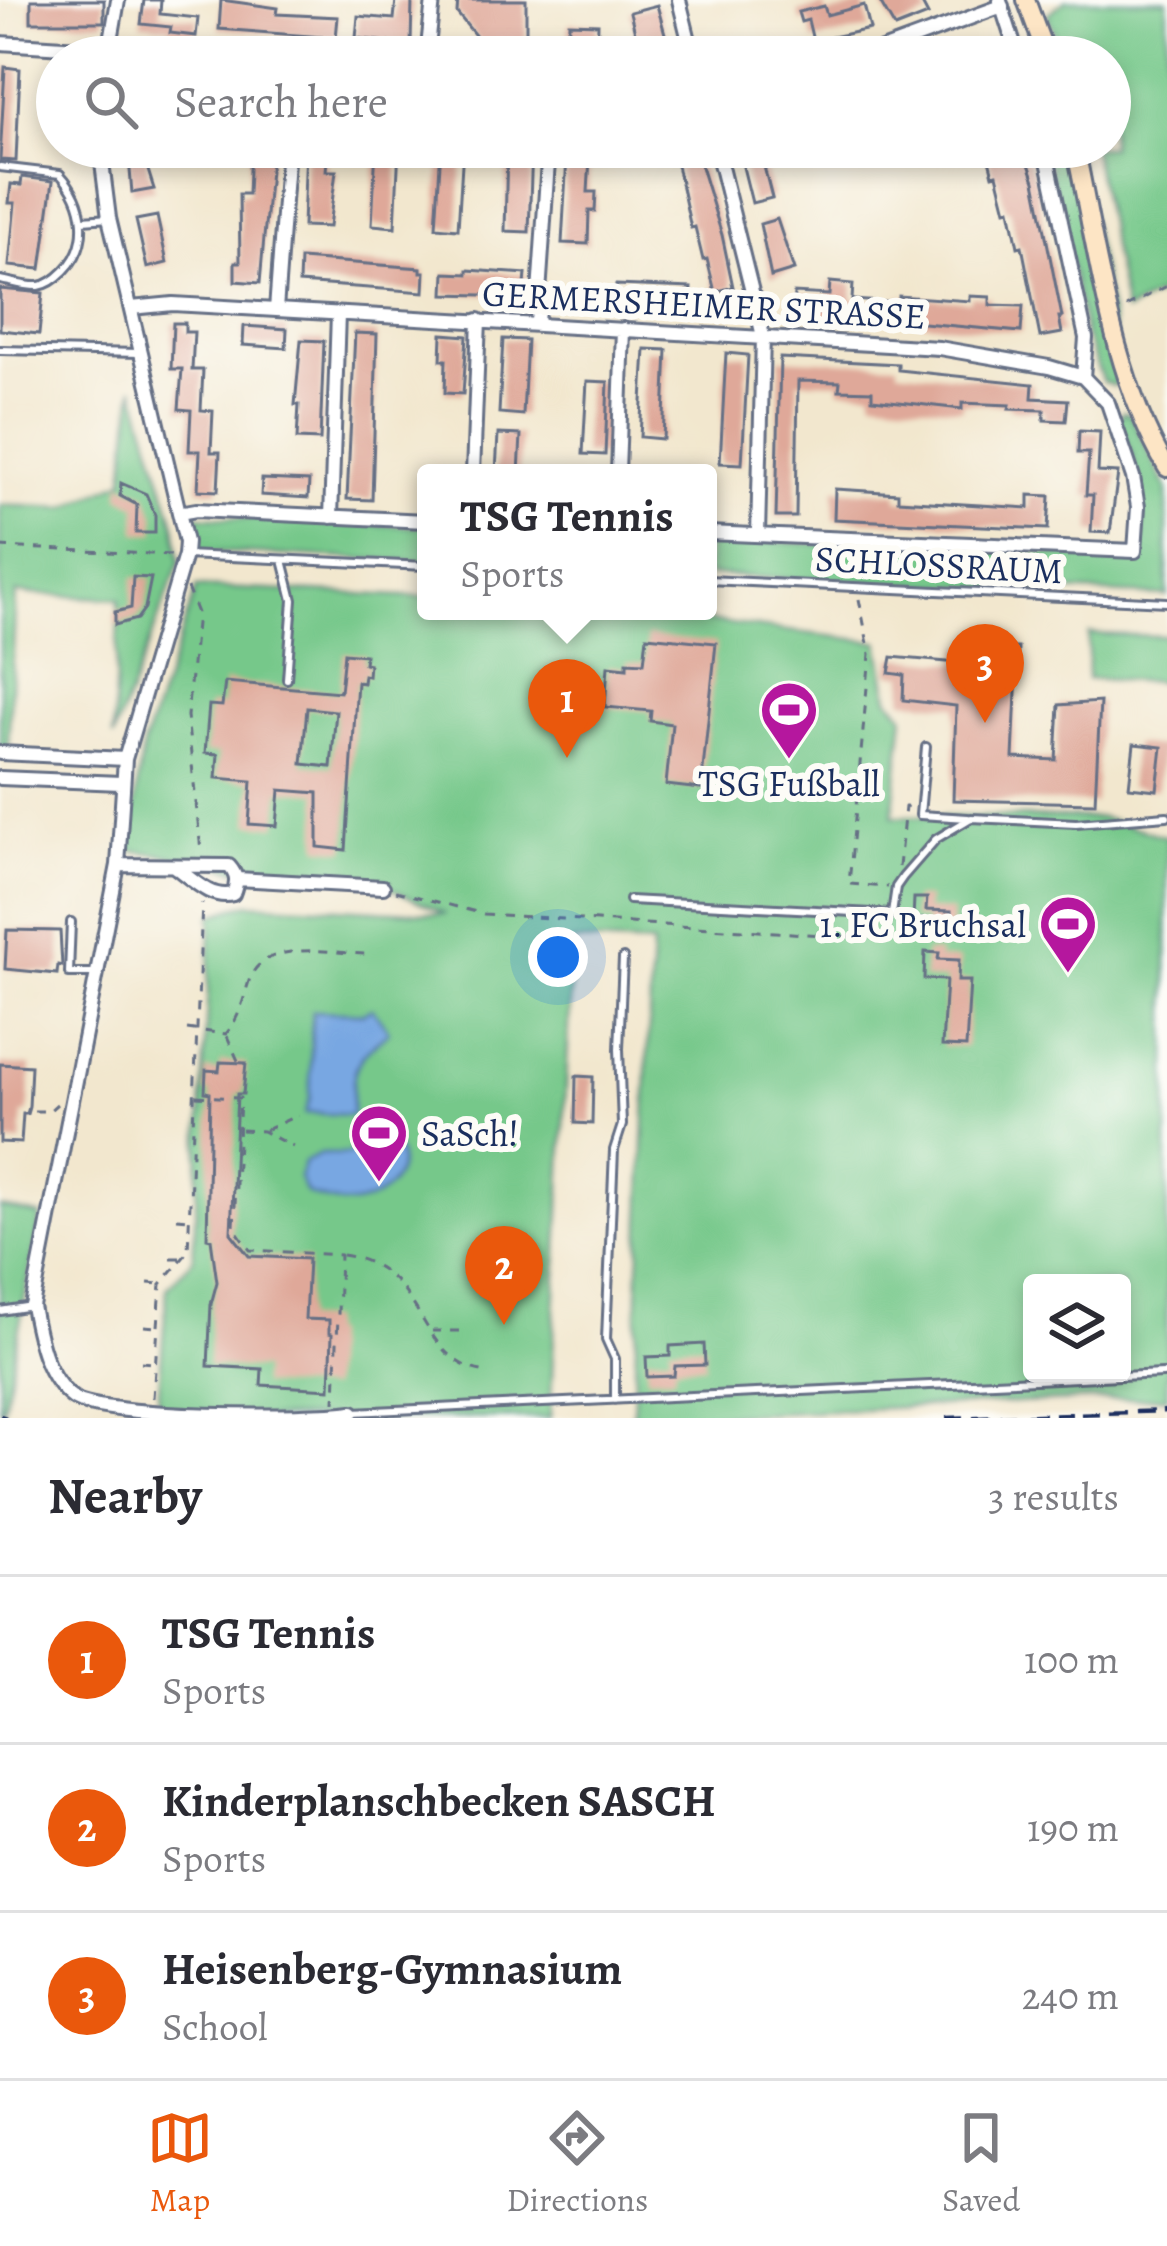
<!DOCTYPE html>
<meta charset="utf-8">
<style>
body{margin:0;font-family:Alegreya,serif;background:#f7f7f7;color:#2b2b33}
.controls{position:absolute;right:36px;bottom:36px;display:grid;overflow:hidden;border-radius:12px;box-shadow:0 6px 18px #0003}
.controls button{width:108px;height:108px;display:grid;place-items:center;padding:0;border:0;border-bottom:3px solid #e1e1e2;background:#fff;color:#2b2b33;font:60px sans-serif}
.you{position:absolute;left:558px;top:957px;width:42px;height:42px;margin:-30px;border:9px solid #fff;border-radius:50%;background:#1a73e8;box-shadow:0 0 0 18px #1a73e833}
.badge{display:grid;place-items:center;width:78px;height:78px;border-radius:50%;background:#ea580c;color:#fff;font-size:39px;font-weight:700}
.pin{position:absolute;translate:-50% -99px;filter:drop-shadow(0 3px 6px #0008)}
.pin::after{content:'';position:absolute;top:63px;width:42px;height:36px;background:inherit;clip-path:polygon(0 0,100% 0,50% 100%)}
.popup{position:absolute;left:417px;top:464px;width:300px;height:156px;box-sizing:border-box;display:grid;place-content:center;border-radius:12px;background:#fff;filter:drop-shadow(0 3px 9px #0005);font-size:39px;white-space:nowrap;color:#7c7c81}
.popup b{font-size:45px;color:#2b2b33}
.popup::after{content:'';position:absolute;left:50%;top:100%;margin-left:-24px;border:24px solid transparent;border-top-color:#fff}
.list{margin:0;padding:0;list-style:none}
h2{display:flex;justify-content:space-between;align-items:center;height:156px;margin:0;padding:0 48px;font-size:51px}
h2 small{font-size:39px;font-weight:400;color:#7c7c81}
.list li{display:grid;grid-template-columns:78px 1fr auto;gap:36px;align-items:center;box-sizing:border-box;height:168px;padding:0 48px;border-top:3px solid #e1e1e2}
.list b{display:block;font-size:45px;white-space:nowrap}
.list p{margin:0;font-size:39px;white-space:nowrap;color:#7c7c81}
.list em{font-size:39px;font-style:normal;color:#7c7c81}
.icon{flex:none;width:66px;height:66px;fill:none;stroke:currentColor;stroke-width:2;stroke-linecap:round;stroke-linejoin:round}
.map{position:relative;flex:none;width:1167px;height:1418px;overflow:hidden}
.search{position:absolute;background:#fff;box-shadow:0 6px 18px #0003;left:36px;right:36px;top:36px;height:132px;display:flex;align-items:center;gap:30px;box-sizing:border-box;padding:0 42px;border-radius:66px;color:#7c7c81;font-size:45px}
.sheet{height:660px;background:#fff}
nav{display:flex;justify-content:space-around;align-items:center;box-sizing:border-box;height:168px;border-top:3px solid #e1e1e2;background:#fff;font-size:33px;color:#7c7c81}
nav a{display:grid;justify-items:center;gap:6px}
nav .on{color:#ea580c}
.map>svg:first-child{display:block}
.green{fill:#76c88a;stroke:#487c74;stroke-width:3;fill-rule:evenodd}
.water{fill:#78a7e2;stroke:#4a6ba0;stroke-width:3}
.building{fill:#dfa899;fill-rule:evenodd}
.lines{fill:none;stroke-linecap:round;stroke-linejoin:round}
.service-casing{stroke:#666f85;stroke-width:12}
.minor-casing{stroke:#666f85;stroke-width:18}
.secondary-casing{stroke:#666f85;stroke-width:22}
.path{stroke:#666f85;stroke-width:3;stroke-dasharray:9 9;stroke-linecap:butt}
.service{stroke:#fff;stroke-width:6}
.minor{stroke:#fff;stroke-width:12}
.secondary{stroke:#fde5c5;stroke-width:16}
.rail{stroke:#1b2f5e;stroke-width:4.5;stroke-dasharray:18 9;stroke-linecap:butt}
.labels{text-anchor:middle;stroke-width:12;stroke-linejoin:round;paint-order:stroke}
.street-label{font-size:36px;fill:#1b2f5e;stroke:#fdfcf7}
.poi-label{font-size:36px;fill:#1b2f5e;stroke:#fdfcf7}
</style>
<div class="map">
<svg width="1167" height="1418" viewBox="0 0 1167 1418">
<rect width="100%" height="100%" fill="#fdfcf7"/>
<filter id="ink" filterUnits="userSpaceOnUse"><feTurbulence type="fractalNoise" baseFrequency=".00833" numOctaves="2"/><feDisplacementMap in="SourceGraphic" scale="24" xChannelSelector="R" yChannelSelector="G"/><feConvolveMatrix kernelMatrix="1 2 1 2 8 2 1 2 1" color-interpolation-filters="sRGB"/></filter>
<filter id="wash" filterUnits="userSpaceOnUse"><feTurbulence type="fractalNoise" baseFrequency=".004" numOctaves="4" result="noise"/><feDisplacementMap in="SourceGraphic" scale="48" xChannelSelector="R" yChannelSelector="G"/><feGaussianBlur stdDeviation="2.7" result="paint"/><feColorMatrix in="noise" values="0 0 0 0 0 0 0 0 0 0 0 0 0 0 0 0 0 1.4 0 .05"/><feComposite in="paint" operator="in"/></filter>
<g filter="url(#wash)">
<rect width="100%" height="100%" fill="#f2e7ce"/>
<path class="green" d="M1066,0H1167V300L1162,293L1125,312L1092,147H1110V57H1064L1047,14Z
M1045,147H1075L1111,314L1118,382L1113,386L1103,382L1086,338Z
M134,387L175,524L180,562L113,738L119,599L16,593L8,747H0V505L65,508L124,480Z
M1123,412L1130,414L1167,489V596L708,575V539L1141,558C1146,508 1140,466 1118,420Z
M194,516L426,527V562L193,551Z
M197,587L426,597V611H625L879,642L889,698L904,715L893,816L1102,818L1167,837V1397L633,1418L652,945L573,941L550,1418H172L158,1402L167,1288L193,1259L212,915L249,903L446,914L375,881L241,871L193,859L128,850L143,746ZM1032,1283H1122V1373H1032Z
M1089,634L1167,636V682L1087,679Z
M0,1207L41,1216L3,1410L0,1409Z"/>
<path class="water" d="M372,1008L389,1032C351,1061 353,1068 352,1115L305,1113L310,1099L312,1011L363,1013Z
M379,1132C422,1155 392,1200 354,1204C337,1205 321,1199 306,1193L299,1178L304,1162L321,1154H349L364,1134Z"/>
<g id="blocks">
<path class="building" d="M31,0H104V22H31Z
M144,0H161L160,14L198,18L196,36L170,33L171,27L141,24Z
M221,0L278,8L277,14L338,17L336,38L219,29Z
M396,0H412L411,45L356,38L358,16L394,19Z
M458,0H526V42L482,44L457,13Z
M888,0H920L928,15L895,28L881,4Z
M657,5L670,52L641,57L630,12Z
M864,5L870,29L813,41L808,20L801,22L798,12L824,6L827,15Z
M569,23L598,24L597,51L568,50Z
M5,67L20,69L16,161L0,160Z
M128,147H147V167L154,189L132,193Z
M250,147H272L260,283L235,281V262H240L239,194H248Z
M306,147H328L326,171H336L329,227L303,226Z
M376,147H399L395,227L372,225Z
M441,147H463L458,229L436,227Z
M507,147H532L529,232L505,231Z
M673,147H695L722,235L733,287L715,292L707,259L703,260L695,227L691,228Z
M759,147L772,198L752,203L739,151Z
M1006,147H1023L1035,181L1062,317H1059L1062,333L1040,337L1022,246L1018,247L1010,209L1006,210L997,174L993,175L987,152Z
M567,157L590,158L588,192H596L595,211H589L588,244L562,243Z
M22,177L53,181L41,269L9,266L15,203H9L11,184L21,185Z
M157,216L167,263L147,268L136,220Z
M777,219L794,270L771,277L760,224Z
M300,259L421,268V272H425L424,292L299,283Z
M468,270L526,274L524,296L444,294L445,273L468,274Z
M830,282L853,284L852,300L899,303V296L970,301V296L990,297V305L1023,306L1021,332L793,311L794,293L829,295Z
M616,285L691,288L690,308L615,304Z
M0,289L43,293L39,334L0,330Z
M173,323H185V332H194L192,370H203L201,410L213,411L211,452H220L218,491L198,490L200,451H189L191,410L179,409L182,369H171Z
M244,326L287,329L286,348L243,345Z
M355,333L377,334L372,500L347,499Z
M442,334L467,336L463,394L445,393L446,360H441Z
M503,339L527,340L523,415L499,413Z
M301,340L324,341L320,440L297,439L299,405H295Z
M645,349L667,350L663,439L640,437Z
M726,353L748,355L742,464L720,463Z
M780,358L898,364V370L1033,384L1032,398L1068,400L1066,421L1044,420V410L1009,409L1010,405L962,403V409L872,399V391L839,390L840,382L798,381L796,517H776Z
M587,381L608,382L605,455L583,454Z
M1079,431L1100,432L1098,472L1118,473L1110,533L1091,532L1093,495H1086L1089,453H1078Z
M498,434L521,435L519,473H496Z
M262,479L309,481L308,498L261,495Z
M121,483L146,494L155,515V533H136L137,505L120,496Z
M835,489L898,493V500L1029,508V495L1050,496L1048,529L834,519Z
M133,577L151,578L145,608L137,619L115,625V612L131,608Z
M647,636L716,643L701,789L666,785L672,724L650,721L651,711L605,707L608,666L627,668V662L644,663Z
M960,647L1018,648L1013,758L1056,760L1059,705L1100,702L1095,803L953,800L956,706L903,700L904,675L889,673L892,657L959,663Z
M344,653L365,655L364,663L369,664L368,676L364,675L363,683L357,682L346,850L318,847V793L280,790L277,826L249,824L252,781L216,778L218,754L205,753L209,705L222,706L225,682L340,692ZM307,708L336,711L331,767L302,764Z
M1134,744L1162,747L1157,790L1129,787Z
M914,898H927L926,910L951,911V932L925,931V919H913Z
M7,930L60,931L62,966L58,965L57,974L5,969Z
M925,952L939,953L938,959L959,960L958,981H970L966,1047L942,1046L946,980L924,979Z
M220,1062L246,1063L243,1094H237L231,1233L249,1256L308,1259L305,1319L329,1320V1333L332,1334L330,1389L261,1385L262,1369L208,1366L211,1304L217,1282L211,1239L207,1238L210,1093L205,1092L206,1070L219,1071Z
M0,1064L31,1066L29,1107L27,1114H23L21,1143L0,1142Z
M576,1076L593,1077L592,1124L575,1123Z
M704,1344L705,1365L675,1366L674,1376L647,1377L646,1357L670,1356V1346Z"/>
</g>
</g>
<g filter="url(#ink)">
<use href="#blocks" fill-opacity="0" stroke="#666f85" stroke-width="3"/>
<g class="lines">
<g class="service-casing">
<path id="service" d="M0,167L60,174C85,201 92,243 64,271C57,278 49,285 39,286C27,287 12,282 0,280
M83,220L109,218
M0,350L140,353
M185,555L426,566
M283,560L293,600L287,679
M708,580L1167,602
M926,747L920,815L968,818
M629,900L892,914L896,887L903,877L936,839L971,818L1076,823L1167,816
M71,922L69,973H96
M0,1311L32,1306
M615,1400V1359L606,1339L614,1150L622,1125L619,1049L623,958
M353,1412L1163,1374"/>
</g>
<g class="minor-casing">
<path id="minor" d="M679,0L693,57
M1000,1L1018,57
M0,43L223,57
M109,52L118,0
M427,57L433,0
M863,57L1002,6
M100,147L109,218L186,542L185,555L125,759L118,865L32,1306C38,1337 45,1377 73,1398C102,1418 311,1418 353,1412
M716,147L763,336L758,535
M1045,147L1086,338L1083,377
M131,308L173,304L939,348L1049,367L1083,377L1108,403L1133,477L1138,507L1135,551L708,533
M276,310L288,147
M537,323L549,147
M473,473L479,320
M618,473L623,329
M179,513L196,510L426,521
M331,517L338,314
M0,753L125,759
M0,778L121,783
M118,865L229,866C237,875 238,882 233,894C211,900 192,879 175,867
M237,879L383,887"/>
</g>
<g class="secondary-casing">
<path id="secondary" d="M1026,0L1047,57
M1075,147C1098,253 1111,373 1167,468"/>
</g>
<path class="path" d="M1126,307L1167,286
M0,547L172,555
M187,588L197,613L187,716L201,851
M859,599L870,654L849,884L888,887
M899,867L905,807L913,808
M396,891L484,914L888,939L891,922
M187,1029L226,1034C240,1017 243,1000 249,981C263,938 331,953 365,954
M227,1036L239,1063
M196,1096L240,1098L234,1227L250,1250L340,1255L335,1402
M34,1111H49L57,1104
M241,1130L263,1131L293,1147
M265,1130L298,1115
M177,1218L188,1219
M342,1255C430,1267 413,1364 488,1372
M171,1258H181
M148,1283L159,1284
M144,1326L156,1327
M432,1331H461
M141,1362L154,1363
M153,1398L161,1284L188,1252L202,903"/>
<use href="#service" class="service"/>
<use href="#minor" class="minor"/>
<use href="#secondary" class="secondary"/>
<path class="rail" d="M0,1416L6,1418
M946,1418L1167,1411"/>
</g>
</g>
<defs>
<g id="stadium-pin" transform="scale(3)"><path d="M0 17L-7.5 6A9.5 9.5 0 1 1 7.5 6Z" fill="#b5179e" stroke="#fdfcf7"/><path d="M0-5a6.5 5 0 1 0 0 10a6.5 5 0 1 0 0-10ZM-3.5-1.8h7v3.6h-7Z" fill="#fff"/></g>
</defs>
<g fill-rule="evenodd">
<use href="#stadium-pin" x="789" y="710"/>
<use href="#stadium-pin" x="1068" y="924"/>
<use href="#stadium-pin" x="379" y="1133"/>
</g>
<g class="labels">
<g class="street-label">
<text transform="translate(704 304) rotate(3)" y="13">GERMERSHEIMER STRASSE</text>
<text transform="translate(939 564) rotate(3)" y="13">SCHLOSSRAUM</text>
</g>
<g class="poi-label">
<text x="789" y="796">TSG Fußball</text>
<text x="1026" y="937" text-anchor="end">1. FC Bruchsal</text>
<text x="421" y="1146" text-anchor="start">SaSch!</text>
</g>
</g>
</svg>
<div class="controls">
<button><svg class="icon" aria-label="layers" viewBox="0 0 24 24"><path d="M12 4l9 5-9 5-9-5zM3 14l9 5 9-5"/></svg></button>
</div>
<div class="you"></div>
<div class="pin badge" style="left:567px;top:758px">1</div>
<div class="popup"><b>TSG Tennis</b>Sports</div>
<div class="pin badge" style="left:504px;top:1325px">2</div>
<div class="pin badge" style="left:985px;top:723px">3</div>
<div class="search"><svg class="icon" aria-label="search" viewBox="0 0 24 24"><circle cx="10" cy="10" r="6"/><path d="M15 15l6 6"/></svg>Search here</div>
</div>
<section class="sheet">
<h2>Nearby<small>3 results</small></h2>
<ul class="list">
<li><span class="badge">1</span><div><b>TSG Tennis</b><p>Sports</p></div><em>100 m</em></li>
<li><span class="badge">2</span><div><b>Kinderplanschbecken SASCH</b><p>Sports</p></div><em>190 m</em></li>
<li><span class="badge">3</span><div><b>Heisenberg-Gymnasium</b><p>School</p></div><em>240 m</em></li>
</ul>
</section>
<nav>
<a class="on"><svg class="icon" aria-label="map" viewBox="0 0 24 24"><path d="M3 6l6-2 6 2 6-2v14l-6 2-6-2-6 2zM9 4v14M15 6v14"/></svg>Map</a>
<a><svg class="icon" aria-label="directions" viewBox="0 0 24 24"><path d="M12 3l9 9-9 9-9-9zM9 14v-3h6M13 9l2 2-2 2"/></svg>Directions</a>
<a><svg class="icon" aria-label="saved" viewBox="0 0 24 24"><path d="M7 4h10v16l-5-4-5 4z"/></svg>Saved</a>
</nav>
